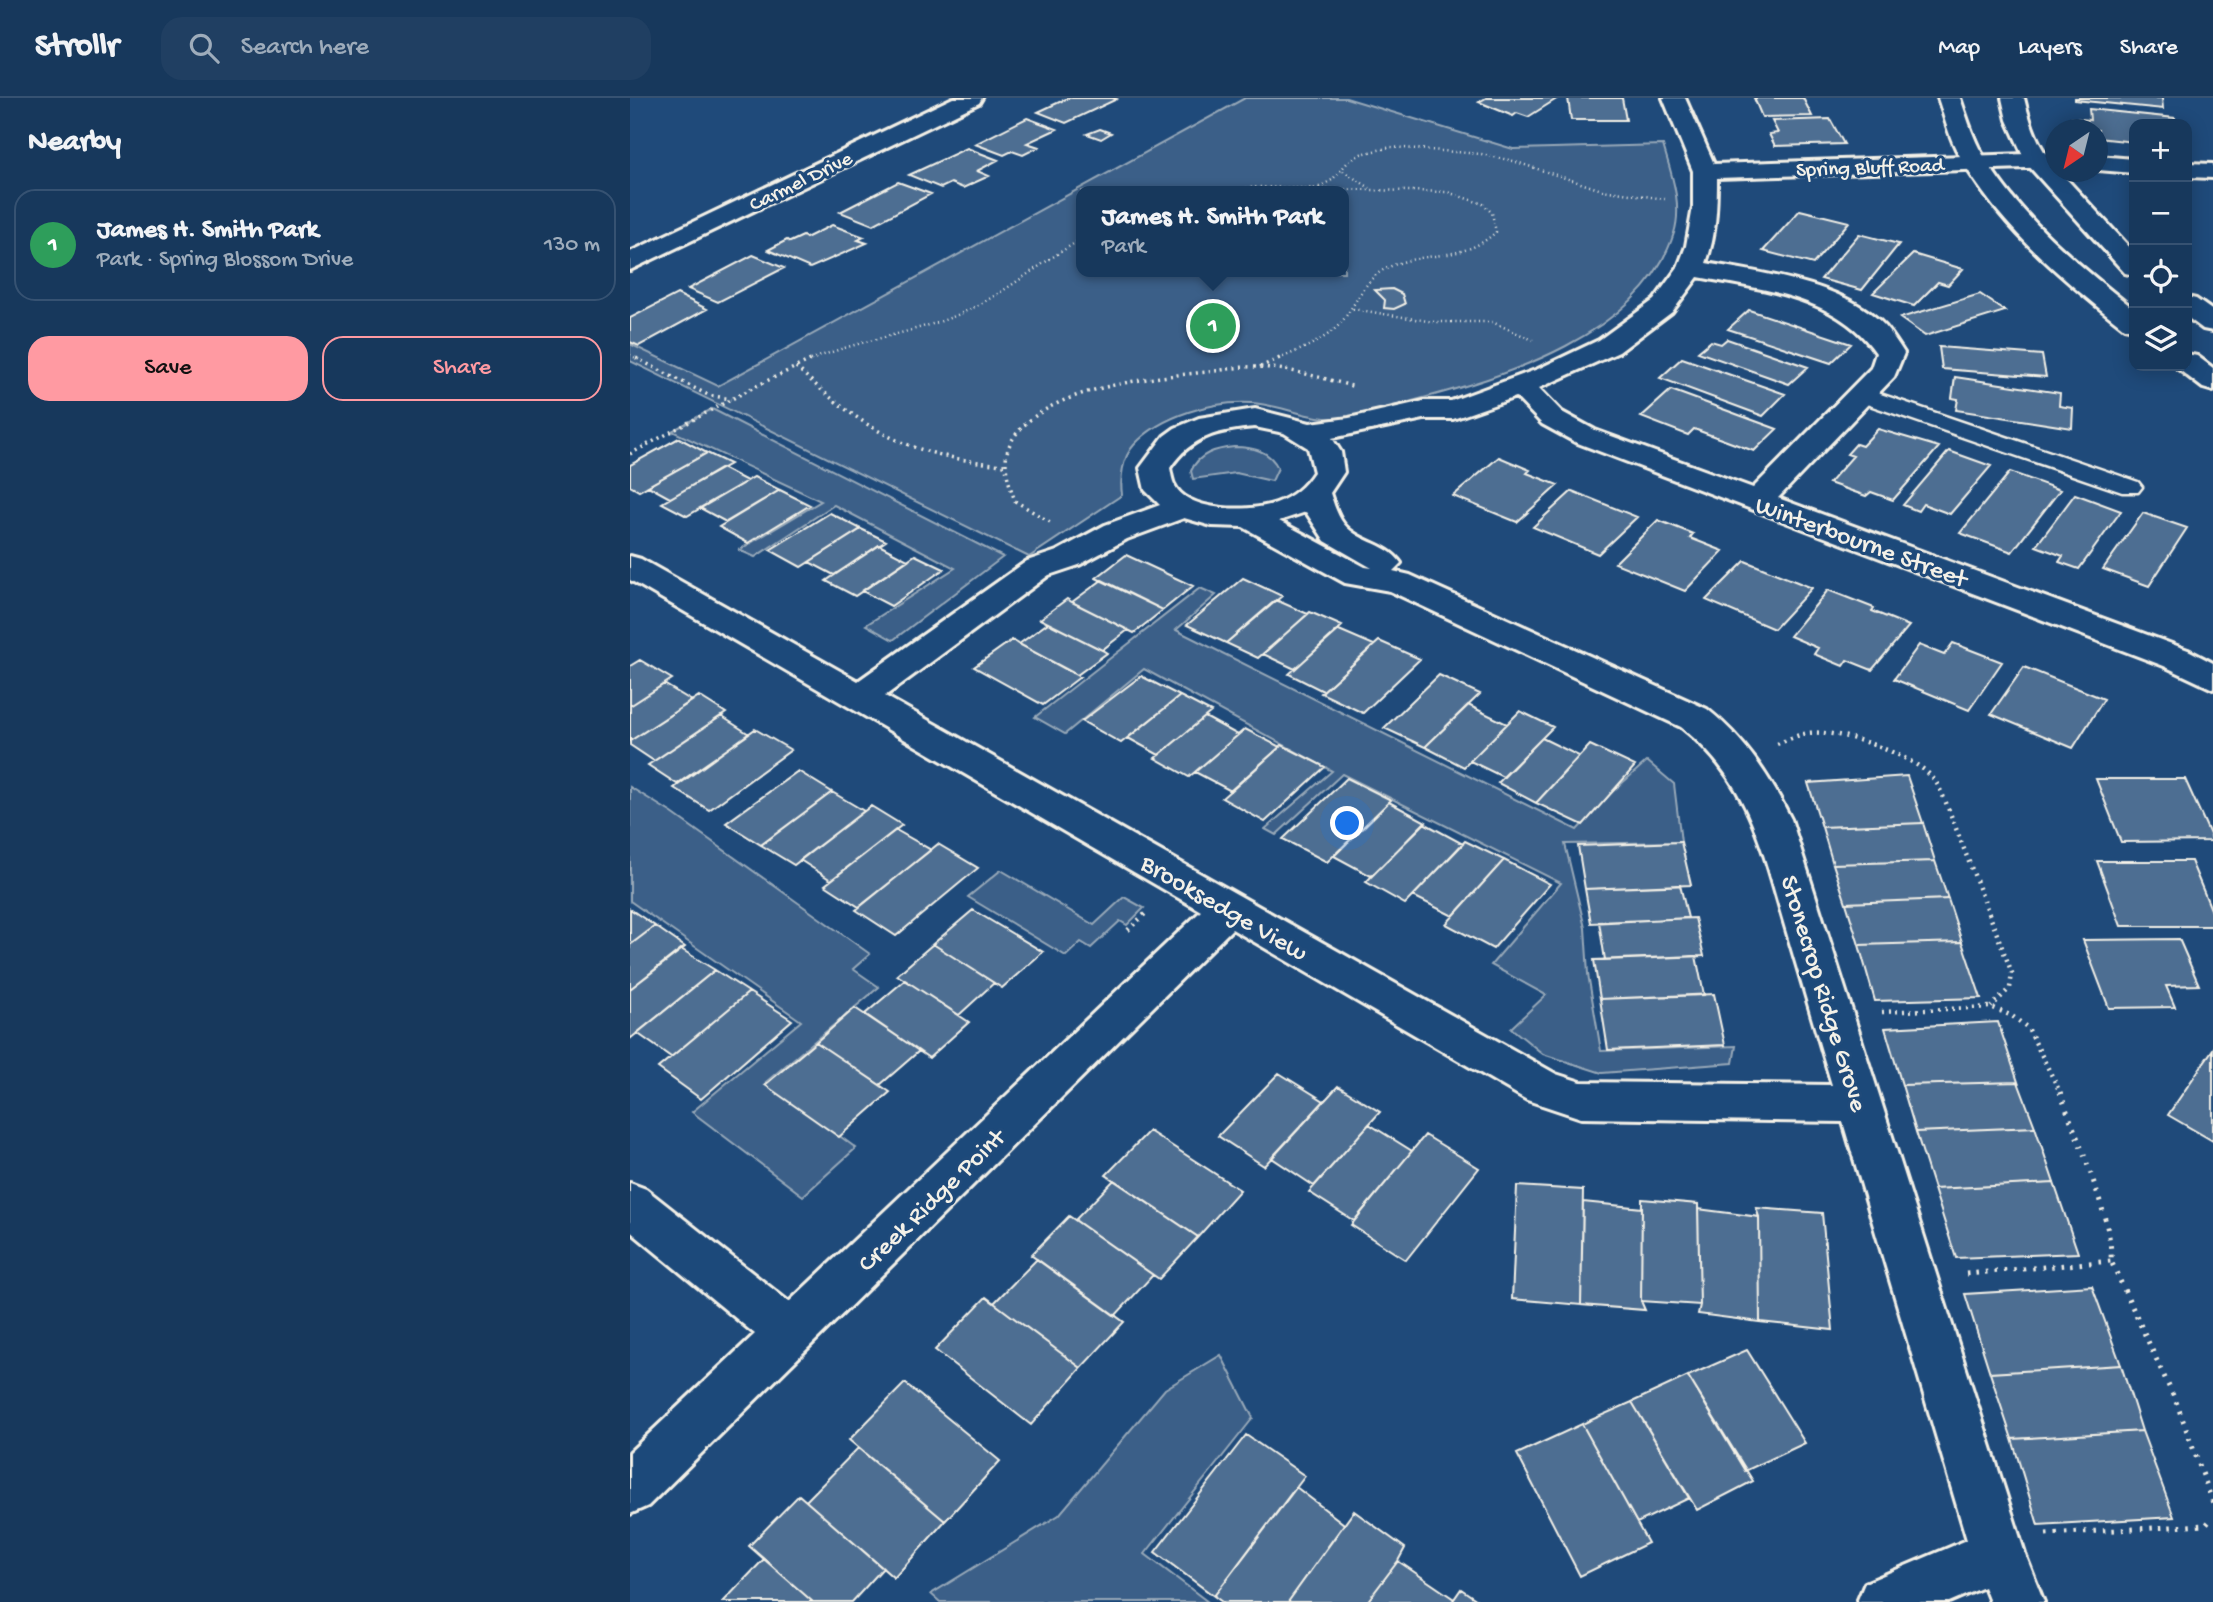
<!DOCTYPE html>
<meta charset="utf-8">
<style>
body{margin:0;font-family:"Gochi Hand",sans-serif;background:#203f62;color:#f1f3f6}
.controls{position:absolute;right:21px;top:21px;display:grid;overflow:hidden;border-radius:14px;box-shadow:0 4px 18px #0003}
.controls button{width:63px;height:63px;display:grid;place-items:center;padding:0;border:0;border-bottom:2px solid #365272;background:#17385c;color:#f1f3f6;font:35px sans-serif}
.compass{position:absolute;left:1415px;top:21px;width:63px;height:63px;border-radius:50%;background:#17385c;box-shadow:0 4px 18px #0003;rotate:215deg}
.you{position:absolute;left:718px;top:726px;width:24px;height:24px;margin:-18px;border:5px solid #fff;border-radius:50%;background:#1a73e8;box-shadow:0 0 0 10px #1a73e833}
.badge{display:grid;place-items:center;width:46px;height:46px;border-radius:50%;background:#ff9aa2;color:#fff;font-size:23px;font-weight:700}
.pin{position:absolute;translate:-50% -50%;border:4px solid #fff;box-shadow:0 2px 7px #0006}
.popup{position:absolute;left:446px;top:88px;width:273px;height:91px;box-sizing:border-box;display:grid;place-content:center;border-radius:14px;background:#17385c;filter:drop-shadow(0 2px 5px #0005);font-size:23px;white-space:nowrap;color:#9eacbb}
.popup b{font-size:26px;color:#f1f3f6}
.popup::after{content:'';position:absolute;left:50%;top:100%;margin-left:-14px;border:14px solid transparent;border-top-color:#17385c}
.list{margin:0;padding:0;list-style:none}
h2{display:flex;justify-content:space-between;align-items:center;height:91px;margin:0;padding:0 28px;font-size:30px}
h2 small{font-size:23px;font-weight:400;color:#9eacbb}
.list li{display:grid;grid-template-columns:46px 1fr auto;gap:21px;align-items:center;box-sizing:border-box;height:112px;margin:0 14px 14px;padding:0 14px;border:2px solid #365272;border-radius:21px}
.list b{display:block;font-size:26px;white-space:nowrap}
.list p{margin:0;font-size:23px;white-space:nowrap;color:#9eacbb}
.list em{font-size:23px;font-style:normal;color:#9eacbb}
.actions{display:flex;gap:14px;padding:21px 28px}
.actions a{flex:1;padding:16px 0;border:2px solid #ff9aa2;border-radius:21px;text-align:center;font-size:24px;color:#ff9aa2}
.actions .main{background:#ff9aa2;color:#111}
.icon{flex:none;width:38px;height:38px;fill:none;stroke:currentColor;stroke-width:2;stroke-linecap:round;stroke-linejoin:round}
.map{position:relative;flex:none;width:1583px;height:1504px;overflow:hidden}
header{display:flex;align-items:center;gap:42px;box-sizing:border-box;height:98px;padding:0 35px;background:#17385c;border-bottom:2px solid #365272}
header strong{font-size:33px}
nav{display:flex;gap:38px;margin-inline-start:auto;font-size:24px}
.search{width:490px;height:63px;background:#203f62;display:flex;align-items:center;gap:18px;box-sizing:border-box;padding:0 24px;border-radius:21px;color:#9eacbb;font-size:26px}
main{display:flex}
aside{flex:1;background:#17385c}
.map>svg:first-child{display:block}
.green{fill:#3a5f88;stroke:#97a8b8;stroke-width:2;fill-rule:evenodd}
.building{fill:#4d6e92;stroke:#f4f1e8;stroke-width:2}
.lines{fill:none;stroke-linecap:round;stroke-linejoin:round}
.lane-casing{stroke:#f4f1e8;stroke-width:5}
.street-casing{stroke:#f4f1e8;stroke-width:6}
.secondary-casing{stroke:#f4f1e8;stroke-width:6}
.primary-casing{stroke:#f4f1e8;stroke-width:6}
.path-far3{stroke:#f4f1e8;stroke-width:2.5;stroke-dasharray:1 3.5;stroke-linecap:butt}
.path-far2{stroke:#f4f1e8;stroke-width:3.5;stroke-dasharray:2 4.5;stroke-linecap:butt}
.path-far1{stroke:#f4f1e8;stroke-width:4.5;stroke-dasharray:2 5;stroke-linecap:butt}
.path{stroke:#f4f1e8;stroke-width:5;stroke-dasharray:2.5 7;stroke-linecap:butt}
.lane{fill:#1f4a7a;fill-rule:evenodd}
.street{fill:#1f4a7a;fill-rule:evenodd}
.secondary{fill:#1f4a7a;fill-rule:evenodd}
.primary{fill:#1f4a7a;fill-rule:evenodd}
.labels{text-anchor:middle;stroke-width:6;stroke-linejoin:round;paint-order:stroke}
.far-street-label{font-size:21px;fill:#f4f1e8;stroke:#1f4a7a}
.street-label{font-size:26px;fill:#f4f1e8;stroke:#1f4a7a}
</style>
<header>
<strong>Strollr</strong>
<div class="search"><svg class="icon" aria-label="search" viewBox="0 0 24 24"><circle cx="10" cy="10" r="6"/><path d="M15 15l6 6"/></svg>Search here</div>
<nav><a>Map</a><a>Layers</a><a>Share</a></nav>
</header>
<main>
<aside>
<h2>Nearby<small></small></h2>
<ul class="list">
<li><span class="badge" style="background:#2e9e5b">1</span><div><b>James H. Smith Park</b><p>Park · Spring Blossom Drive</p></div><em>130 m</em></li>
</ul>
<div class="actions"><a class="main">Save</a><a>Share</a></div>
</aside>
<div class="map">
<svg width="1583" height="1504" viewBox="0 0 1583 1504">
<rect width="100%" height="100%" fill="#1f4a7a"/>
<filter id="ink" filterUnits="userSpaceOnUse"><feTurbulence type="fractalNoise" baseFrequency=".0143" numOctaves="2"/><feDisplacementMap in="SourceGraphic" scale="14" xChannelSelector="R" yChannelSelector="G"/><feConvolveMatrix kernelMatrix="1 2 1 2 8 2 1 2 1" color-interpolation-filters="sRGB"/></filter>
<g filter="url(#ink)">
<path class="green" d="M615,0H716L883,51L1033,47C1041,75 1053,106 1044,135C1012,237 874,279 782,303C760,309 737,317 715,320C683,324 653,307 621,305C583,303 531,317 504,347C492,360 490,381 492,397L399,459L0,263V246L88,288ZM452,93H714V174H452Z
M82,311L373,459L263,542L236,527L325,470L204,407L125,459L109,452L191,403L42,333Z
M604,349C622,349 639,352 648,370L642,383L606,375L563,381L561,373C569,355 586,351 604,349Z
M570,490L586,497L546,532L947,732L981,695L1017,663L1044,686L1051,744L935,746L955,830L958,876L971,953L1106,948L1103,965L972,975L913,956L881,930L916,897L861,867L931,785L712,676L646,737L635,731L702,673L514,571L435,636L405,619Z
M0,689L42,715L240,856L223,871L249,889L136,984L226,1050L173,1098L62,1014L171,923L0,803Z
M371,772L464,827L494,799L514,810L497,827L490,823L461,850L451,844L436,858L338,799Z
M591,1257L623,1320L515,1456L578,1504H310L301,1496L429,1417L535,1291Z"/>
<path class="building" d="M438,0H485L487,1L436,25L408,14Z
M856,0H928L898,19L887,15L883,18L849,4Z
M938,0H992L996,22H941Z
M1124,0H1173L1182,18L1132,19Z
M1445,0H1532L1533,11L1445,2Z
M1459,11L1545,20L1546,26H1504V44L1468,40V32H1442V20L1460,22Z
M397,20L427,31L397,45L409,49L393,57L382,53L374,57L345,46Z
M1200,21L1214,46L1145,48L1139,36L1148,35L1142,23Z
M470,31L481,35L471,41L457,36Z
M337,50L368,62L347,73L359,78L333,90L321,85L311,90L279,77Z
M268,84L301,96L243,127L210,114Z
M1170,112L1219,124L1183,166L1133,153Z
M202,127L234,139L228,142L237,145L180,170L138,152L157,142L160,144L173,138L176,140Z
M1229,136L1269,146L1232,192L1191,181Z
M1283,156L1333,171L1318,187L1308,184L1284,208L1243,195Z
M123,157L154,170L88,204L58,191Z
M762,191L772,196L775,206L764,211L754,210L755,202L745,192Z
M47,196L77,211L9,248L0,244V220Z
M1350,196L1375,213L1295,238L1270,220Z
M1119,212L1221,246L1201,265L1098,231Z
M1097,241L1178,269L1159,286L1068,254L1081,243L1091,246Z
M1309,249L1412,257L1416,279L1312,271Z
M1052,260L1155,296L1133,318L1030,280Z
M1325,279L1430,295L1429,308L1443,310L1442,330L1326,312L1328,301L1322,300Z
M1041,292L1147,331L1124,353L1064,331L1058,337L1011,319Z
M1248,331L1309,349L1263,402L1241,394L1236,398L1199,385L1223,358L1217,356L1226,346L1232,348Z
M49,340L77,355L9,393L0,388V367Z
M1319,353L1361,368L1320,416L1293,406L1288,413L1273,407Z
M77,355L100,366L40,400L18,388Z
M869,359L900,372L897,375L928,387L887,424L823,398Z
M92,370L117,383L57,418L32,405Z
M1380,374L1430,392L1382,454L1330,435Z
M124,379L150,392L96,424L70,410Z
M150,392L180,407L118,445L89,429Z
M942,393L1007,419L968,456L903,429Z
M1445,396L1491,413L1449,471L1429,464L1433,458L1406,448Z
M200,415L231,431L171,469L140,452Z
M1513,415L1557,430L1519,488L1473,471Z
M1028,422L1063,436L1060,440L1093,453L1055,493L985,465Z
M231,431L256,443L204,477L179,464Z
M249,447L278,462L225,498L196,483Z
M285,457L314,471L261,508L232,493Z
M496,457L563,488L533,512L466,480Z
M1115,463L1182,490L1144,531L1076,502Z
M613,480L652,498L596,545L557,527Z
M472,482L533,512L504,535L442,504Z
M1198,492L1244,510L1242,513L1279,528L1242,572L1217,562L1213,568L1184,556L1188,550L1160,538Z
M437,501L442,504L498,532L472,552L410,521Z
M646,502L678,516L628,560L596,545Z
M680,514L712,528L665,571L633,556Z
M418,525L472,552L477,555L447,577L389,546Z
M709,532L744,547L693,593L659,576Z
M382,542L389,546L450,579L413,607L344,569Z
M749,543L790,561L733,615L691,595Z
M1323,545L1372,564L1339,612L1264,581L1289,547L1314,557Z
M10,562L42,581L0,608V568Z
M1394,569L1474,601L1443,650L1361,616Z
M809,577L850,596L795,649L754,630Z
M511,578L550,598L491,645L452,623Z
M34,586L62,603L0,643V608Z
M69,598L96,615L24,663L0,647V643Z
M550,598L581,614L529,657L498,640Z
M838,607L877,626L834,669L795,649Z
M890,613L923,629L873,679L840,663Z
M91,618L119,636L47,686L18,667Z
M575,619L608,637L559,679L525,660Z
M125,631L161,652L79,712L44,690Z
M615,631L650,649L601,693L565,674Z
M912,640L949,658L906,705L868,685Z
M652,647L695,669L635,724L592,700Z
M960,647L1005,668L953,727L906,705Z
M168,673L202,694L131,747L96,725Z
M1277,678L1293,725L1192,729L1178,685Z
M717,680L761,702L697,764L653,741Z
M1466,681H1555L1583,743L1491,744Z
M202,694L234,713L164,767L131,747Z
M759,704L796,724L741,778L704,758Z
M241,708L272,727L201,782L170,762Z
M794,725L833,746L775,806L736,784Z
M1293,725L1305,763L1203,766L1192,729Z
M266,732L301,752L229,809L195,787Z
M835,743L874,762L823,818L783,798Z
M1051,744L1061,787L955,791L948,748Z
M308,746L348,770L266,838L226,812Z
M874,762L920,786L863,851L816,826Z
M1305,763L1318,801L1216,805L1203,766Z
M1467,763H1561L1583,816V828H1491Z
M1050,787L1058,820L961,825L955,791Z
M1318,801L1332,844L1229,847L1216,805Z
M0,811L25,828L0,847Z
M343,812L413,854L372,890L303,846Z
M1065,820L1074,858L975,862L969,824Z
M25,828L55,849L0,891V847Z
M1549,841L1569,887L1536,888L1545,909L1479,910L1453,842Z
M1332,844L1351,900L1245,903L1229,847Z
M303,846L364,885L329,917L267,877Z
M51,851L85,872L0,941V891Z
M1066,858L1074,897L970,901L964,862Z
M85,872L119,894L41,959L7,935Z
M275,882L339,924L299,960L235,916Z
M119,894L162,922L71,1001L28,970Z
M1084,896L1095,947L978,952L970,901Z
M225,910L289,953L250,987L186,944Z
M1368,924L1388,984L1272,987L1255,930Z
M186,944L260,994L209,1039L135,987Z
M1583,951V1043L1538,1017Z
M649,975L694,1003L634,1068L588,1038Z
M1388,984L1405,1029L1286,1034L1272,987Z
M708,988L750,1014L684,1088L642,1060Z
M739,1026L782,1053L724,1123L679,1094Z
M1405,1029L1424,1085L1304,1091L1286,1034Z
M519,1033L610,1092L568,1139L476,1077Z
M795,1037L849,1070L776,1162L721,1127Z
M484,1082L568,1139L529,1181L445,1122Z
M1424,1085L1448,1155L1326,1160L1304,1091Z
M887,1088L953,1092L951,1207L882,1201Z
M1012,1101L1068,1106L1070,1207L1011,1203Z
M953,1104L1012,1110L1011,1203L1015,1212L951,1207Z
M1126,1110L1192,1115L1203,1232L1130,1224L1129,1119Z
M1068,1111L1129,1119L1130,1224L1068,1216L1070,1207Z
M439,1118L523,1177L485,1218L401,1157Z
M407,1161L494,1224L451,1270L364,1205Z
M1462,1188L1491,1267L1360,1275L1335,1196Z
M356,1199L451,1270L401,1327L305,1252Z
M1117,1252L1175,1345L1115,1373L1058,1278Z
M1491,1267L1512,1333L1382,1341L1360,1275Z
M1058,1278L1123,1383L1067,1412L1002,1304Z
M275,1285L370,1363L315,1423L219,1342Z
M1002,1304L1059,1400L1007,1425L952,1326Z
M952,1326L1018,1445L950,1478L887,1356Z
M1512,1333L1544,1419L1408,1427L1382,1341Z
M616,1337L675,1378L584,1498L525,1454Z
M228,1350L315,1423L264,1480L176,1403Z
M666,1389L714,1426L658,1504H592L584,1498Z
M169,1397L253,1470L222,1504H183L119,1448Z
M724,1413L775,1450L768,1463L737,1504H658Z
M134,1461L183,1504H93Z
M768,1463L824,1501L822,1504H737Z
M831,1491L850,1504H822Z"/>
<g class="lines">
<g class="lane-casing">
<path id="lane" d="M1230,289L1508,384L1512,389L1508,394H1492L1222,301L1219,296L1222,291Z"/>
</g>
<g class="street-casing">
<path id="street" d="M1033,0H1055L1084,66L1426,55V69L1087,80C1087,109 1086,137 1076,165C1132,175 1214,185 1255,228C1262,236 1268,246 1274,255L1264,279L1148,400L1558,552L1583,565V591L1534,568L945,344L912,326L886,299L823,321H794L702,340L711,354L714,374L700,395C703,404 706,414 711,422C725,445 756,443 771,465L763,473L780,477L1077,611C1115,641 1139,678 1161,721L1395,1456L1414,1504H1360L1354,1489L1319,1504H1227L1235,1485L1337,1442L1213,1024L951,1020L897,1002L602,831L18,1408L0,1416V1354L125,1236L0,1133V1085L16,1091L159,1204L571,813L0,482V458L11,461L228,583L397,463L427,453L475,427L530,407L515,392L510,370L534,338L545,330L569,320L625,311L680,325L719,320L794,303H821L908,271L969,242L1024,202L1048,169L1056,148L1063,109V73ZM1068,179C1130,191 1208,198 1246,255L1241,270L1123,390L965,332L932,314L909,290L989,254L1042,214ZM625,329L654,335L678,350L684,374C675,388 662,399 646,405C621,414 557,415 544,386C542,382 541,375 540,370C561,338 589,332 625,329ZM676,414L695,443L742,470L735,469L649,423ZM554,420L582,428L613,429L715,485L760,493L1051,629C1119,682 1132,750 1155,828C1171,881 1186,934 1202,987L951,984L926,976L255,598L419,477L449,467L497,441Z
M1468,58L1504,61V75L1468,72Z
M1557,65L1583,66V80L1557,79Z"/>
</g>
<g class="secondary-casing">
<path id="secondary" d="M323,0H352L349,5L0,172V154Z"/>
</g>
<g class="primary-casing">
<path id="primary" d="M1308,0H1330C1336,17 1341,34 1349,50C1384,115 1447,166 1504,211V232L1494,230C1431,180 1364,124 1326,51C1318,35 1314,17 1308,0Z
M1372,0H1394C1400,25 1408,50 1426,69V74H1430L1504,154V177L1495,175L1397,66L1377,22Z
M1557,199L1566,201L1583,213V233L1573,231L1557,219Z
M1557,256L1567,258L1583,270V293L1573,290L1547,270L1546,268H1557Z"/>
</g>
<path class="path-far3" d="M713,73L740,90
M689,89L702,82L718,64L731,56L761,49L851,56L883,63L972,92L1035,101
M585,93L628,89L817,94L853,106L862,115L866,134C831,166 793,151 755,171C732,183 725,211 707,229C690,245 667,253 646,262
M723,211L804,224H862L903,242
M0,257L10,262
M181,262C230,241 284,236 332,215C375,196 411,164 452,141"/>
<path class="path-far2" d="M6,260L78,297L101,301
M166,269C236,334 278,358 374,367
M630,269L650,260
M0,356L124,289L185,260
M420,424L385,403C379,385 371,365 380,346C408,290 522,279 578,274C594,272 610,268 626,269C659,270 693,280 725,289"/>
<path class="path-far1" d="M1147,646C1157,642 1167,637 1178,635C1209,631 1280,656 1301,678C1308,685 1311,694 1315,702L1382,875L1380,890L1361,909
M498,832L517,814
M1252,914L1361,909L1382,918L1398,930L1431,996"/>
<path class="path" d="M1430,994C1444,1034 1484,1124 1481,1163L1547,1306L1583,1405
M1336,1176L1481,1163
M1416,1436L1576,1427L1583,1419"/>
<use href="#lane" class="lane"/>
<use href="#street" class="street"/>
<use href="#secondary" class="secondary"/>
<use href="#primary" class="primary"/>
</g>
</g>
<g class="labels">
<g class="far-street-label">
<text transform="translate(1240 68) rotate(-2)" y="7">Spring Bluff Road</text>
<text transform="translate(170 82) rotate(-26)" y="7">Carmel Drive</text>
</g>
<g class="street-label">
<text transform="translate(1232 442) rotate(20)" y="9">Winterbourne Street</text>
<text transform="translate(595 808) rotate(30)" y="9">Brooksedge View</text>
<text transform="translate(1196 895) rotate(73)" y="9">Stonecrop Ridge Grove</text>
<text transform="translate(300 1101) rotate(-44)" y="9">Creek Ridge Point</text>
</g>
</g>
</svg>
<div class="controls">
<button>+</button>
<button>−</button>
<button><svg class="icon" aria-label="locate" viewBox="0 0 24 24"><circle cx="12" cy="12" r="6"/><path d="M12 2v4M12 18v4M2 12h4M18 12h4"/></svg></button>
<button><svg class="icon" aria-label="layers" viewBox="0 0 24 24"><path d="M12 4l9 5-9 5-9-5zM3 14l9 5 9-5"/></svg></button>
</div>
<svg class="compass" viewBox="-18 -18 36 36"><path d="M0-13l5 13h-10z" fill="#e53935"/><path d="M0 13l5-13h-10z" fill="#9eacbb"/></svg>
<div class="you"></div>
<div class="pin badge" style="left:583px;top:228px;background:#2e9e5b">1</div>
<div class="popup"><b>James H. Smith Park</b>Park</div>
</div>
</main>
